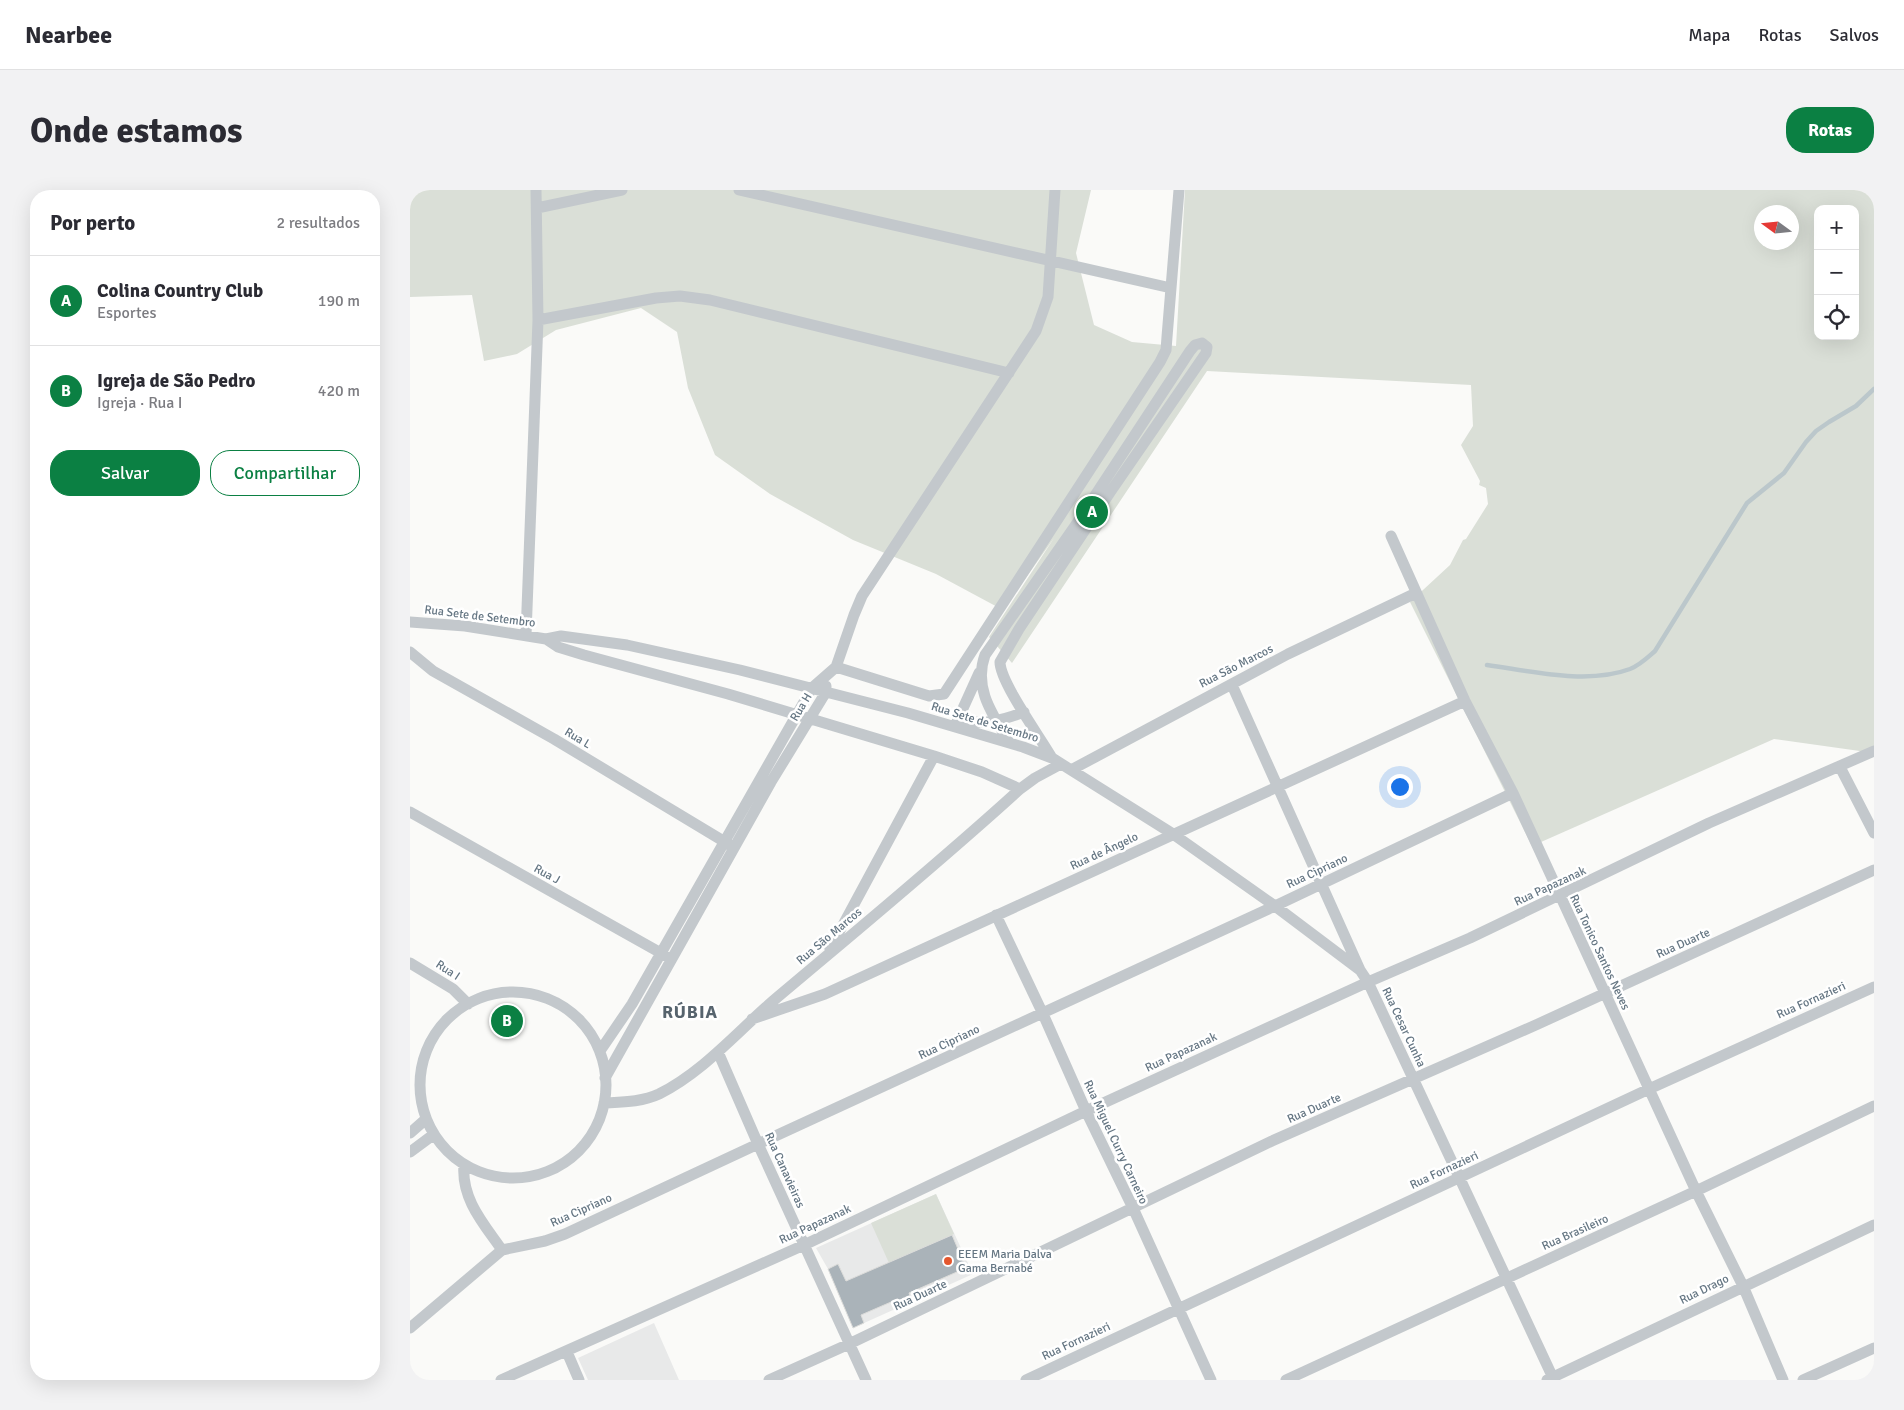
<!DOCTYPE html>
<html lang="pt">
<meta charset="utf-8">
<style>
body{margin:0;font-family:Signika,sans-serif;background:#f2f2f3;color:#2b2b33}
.controls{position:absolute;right:15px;top:15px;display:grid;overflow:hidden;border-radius:10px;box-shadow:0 5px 20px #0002}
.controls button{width:45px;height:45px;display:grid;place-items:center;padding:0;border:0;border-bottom:1px solid #e1e1e2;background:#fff;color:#2b2b33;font:25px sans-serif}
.compass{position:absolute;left:1344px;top:15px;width:45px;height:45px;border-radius:50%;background:#fff;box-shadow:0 5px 20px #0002;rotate:285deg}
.you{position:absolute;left:989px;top:596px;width:18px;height:18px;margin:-12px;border:4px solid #fff;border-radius:50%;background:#1a73e8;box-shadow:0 0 0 8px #1a73e833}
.badge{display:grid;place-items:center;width:32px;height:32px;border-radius:50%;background:#0b8043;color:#fff;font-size:16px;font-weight:700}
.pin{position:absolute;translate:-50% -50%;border:2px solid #fff;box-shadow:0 1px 5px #0006}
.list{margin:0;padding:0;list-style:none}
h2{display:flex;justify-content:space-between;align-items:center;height:65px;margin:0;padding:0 20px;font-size:21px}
h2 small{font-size:16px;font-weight:400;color:#7c7c81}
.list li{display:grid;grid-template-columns:32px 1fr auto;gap:15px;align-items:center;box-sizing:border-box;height:90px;padding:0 20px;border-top:1px solid #e1e1e2}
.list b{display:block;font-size:19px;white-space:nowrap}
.list p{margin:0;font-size:16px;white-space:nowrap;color:#7c7c81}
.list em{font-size:16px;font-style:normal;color:#7c7c81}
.actions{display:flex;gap:10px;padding:15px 20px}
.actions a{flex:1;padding:11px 0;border:1px solid #0b8043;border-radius:20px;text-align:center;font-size:18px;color:#0b8043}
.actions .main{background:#0b8043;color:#fff}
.icon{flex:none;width:28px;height:28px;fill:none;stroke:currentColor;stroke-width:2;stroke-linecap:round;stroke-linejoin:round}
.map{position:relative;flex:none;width:1464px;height:1190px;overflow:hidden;border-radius:20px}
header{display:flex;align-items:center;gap:30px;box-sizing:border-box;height:70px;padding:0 25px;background:#fff;border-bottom:1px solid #e1e1e2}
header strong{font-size:24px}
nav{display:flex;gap:28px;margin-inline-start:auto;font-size:18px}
.intro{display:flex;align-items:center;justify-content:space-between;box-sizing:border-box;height:120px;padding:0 30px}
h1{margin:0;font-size:35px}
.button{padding:12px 22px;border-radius:20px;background:#0b8043;color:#fff;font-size:18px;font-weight:700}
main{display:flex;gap:30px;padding:0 30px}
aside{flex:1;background:#fff;border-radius:20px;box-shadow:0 5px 20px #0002}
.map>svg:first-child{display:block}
.built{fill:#e8e9e9}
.green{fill:#dadfd7;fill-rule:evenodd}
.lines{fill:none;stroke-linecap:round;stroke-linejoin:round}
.stream{stroke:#bbc7cb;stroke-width:4.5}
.building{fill:#aab3b9;stroke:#dcdcda}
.street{stroke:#c3c8cc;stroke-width:11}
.poi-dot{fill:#e4572e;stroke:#fff;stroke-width:2}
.labels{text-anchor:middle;stroke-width:5;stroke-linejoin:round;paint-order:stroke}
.street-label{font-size:12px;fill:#657683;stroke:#fff}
.poi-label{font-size:12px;fill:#657683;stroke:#fff;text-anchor:start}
.district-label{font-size:18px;font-weight:bold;letter-spacing:1px;fill:#57646e;stroke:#fff}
</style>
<header>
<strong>Nearbee</strong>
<nav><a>Mapa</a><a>Rotas</a><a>Salvos</a></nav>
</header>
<div class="intro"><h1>Onde estamos</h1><a class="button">Rotas</a></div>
<main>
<aside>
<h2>Por perto<small>2 resultados</small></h2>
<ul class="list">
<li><span class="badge">A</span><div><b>Colina Country Club</b><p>Esportes</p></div><em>190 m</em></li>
<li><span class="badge">B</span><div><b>Igreja de São Pedro</b><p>Igreja · Rua I</p></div><em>420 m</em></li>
</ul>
<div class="actions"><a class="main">Salvar</a><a>Compartilhar</a></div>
</aside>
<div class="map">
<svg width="1464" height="1190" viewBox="0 0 1464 1190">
<rect width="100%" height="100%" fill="#fafaf8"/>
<path class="built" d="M526,1004L563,1084L443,1138L418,1079L406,1058Z
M244,1133L269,1190H178L168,1168Z"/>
<path class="green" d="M0,0H681L666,63L684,135L722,152L766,156L775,0H1464V563L1364,549L1122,656L1000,412L1040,375L1053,350L1056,349L1078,314L1076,298L1069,295L1070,291L1051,255L1063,236L1061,195L797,181L602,473L579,447L644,348L593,420L526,384L443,350L360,304L305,265L278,198L267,142L231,118L146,140L107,164L74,171L62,105L0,107ZM1408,19H1445V146H1408ZM1352,22H1382V52H1352Z
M526,1004L544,1044L479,1073L461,1033Z"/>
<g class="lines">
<path class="stream" d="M1077,475C1121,481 1177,495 1220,479C1230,475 1237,468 1245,461L1337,313L1374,283L1396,252L1406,241L1419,232L1446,216L1464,199"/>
</g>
<path class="building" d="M542,1045L556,1078L499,1103L502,1112L492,1117L488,1109L451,1125L454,1133L443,1138L418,1079L428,1074L436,1091Z"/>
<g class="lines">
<path class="street" d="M329,0L761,98
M127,18L212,0
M128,130L246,108L270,106L300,110L599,183
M981,346L1055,511L1103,603L1286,1001L1333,1096L1373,1190
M0,432L55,436L136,449L151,446L217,455L330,480L498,523L613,557L642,568L763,644L865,716L950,780
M116,445L128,130L126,0
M136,449L148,457L174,465L318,504L524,566L572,582L610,599
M0,462L23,481L144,549L320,655
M426,477L519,506L534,504L750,172L756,160L757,147L769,0
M822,495L950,780L958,792L1144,1190
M548,530C572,535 591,531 614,522
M545,536L569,483
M599,552C583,525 563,498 575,465L663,339L780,161L785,155L792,153L797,157L796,163L701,301L609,439L590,472C590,492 630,547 642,568
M1430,577L1464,643
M661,580L878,464L1006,403
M0,622L258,767
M586,725L633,824L676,921L723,1018L801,1190
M420,759L524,566
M0,773L43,799L58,814
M10 895a93 93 0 1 1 186 0a93 93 0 1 1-186 0Z
M342,829L415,804L1055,511
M190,861L222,814L402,498L426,477L444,425L452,406L626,141L638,107L645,0
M308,862L348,954L456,1190
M195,888L361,592L416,502V496
M194,913C212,912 232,912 249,904C293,882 327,842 363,811C446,741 530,672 610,599L625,588L651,574
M0,943L16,929
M0,962L23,945
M54,975C51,1009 74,1034 92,1060
M0,1138L92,1060L135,1051L155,1044L348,954L865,716L1103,603
M157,1162L169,1190
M91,1190L394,1055L676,921L958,792L1060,748L1299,633L1464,561
M359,1190L439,1154L862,951L1128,834L1464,680
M616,1190L1239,899L1464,797
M876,1190L1286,1001L1464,916
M1137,1190L1464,1035
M1393,1190L1464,1158"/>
</g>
<circle class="poi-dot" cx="538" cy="1071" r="5"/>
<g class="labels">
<g class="street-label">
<text transform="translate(70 426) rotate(7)" y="4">Rua Sete de Setembro</text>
<text transform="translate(826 476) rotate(-27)" y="4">Rua São Marcos</text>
<text transform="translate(391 517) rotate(-59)" y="4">Rua H</text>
<text transform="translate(575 532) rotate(17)" y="4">Rua Sete de Setembro</text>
<text transform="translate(168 548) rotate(31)" y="4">Rua L</text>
<text transform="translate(694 661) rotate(-25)" y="4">Rua de Ângelo</text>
<text transform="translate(907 681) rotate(-25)" y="4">Rua Cipriano</text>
<text transform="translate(137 684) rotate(29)" y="4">Rua J</text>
<text transform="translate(1140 696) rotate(-25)" y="4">Rua Papazanak</text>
<text transform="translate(419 746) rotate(-40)" y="4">Rua São Marcos</text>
<text transform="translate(1273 753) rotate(-24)" y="4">Rua Duarte</text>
<text transform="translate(1190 762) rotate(65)" y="4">Rua Tonico Santos Neves</text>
<text transform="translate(38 780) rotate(33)" y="4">Rua I</text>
<text transform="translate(1401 810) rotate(-24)" y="4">Rua Fornazieri</text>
<text transform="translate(994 837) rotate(65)" y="4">Rua Cesar Cunha</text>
<text transform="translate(539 852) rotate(-25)" y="4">Rua Cipriano</text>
<text transform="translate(771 862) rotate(-25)" y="4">Rua Papazanak</text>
<text transform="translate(904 918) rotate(-24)" y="4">Rua Duarte</text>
<text transform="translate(706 952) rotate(65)" y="4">Rua Miguel Curry Carneiro</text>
<text transform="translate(375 980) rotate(66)" y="4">Rua Canavieiras</text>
<text transform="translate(1034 980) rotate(-25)" y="4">Rua Fornazieri</text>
<text transform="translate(171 1020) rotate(-24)" y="4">Rua Cipriano</text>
<text transform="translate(405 1034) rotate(-25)" y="4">Rua Papazanak</text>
<text transform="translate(1165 1042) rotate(-24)" y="4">Rua Brasileiro</text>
<text transform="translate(1294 1099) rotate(-26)" y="4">Rua Drago</text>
<text transform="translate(510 1105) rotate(-25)" y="4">Rua Duarte</text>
<text transform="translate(666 1151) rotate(-25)" y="4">Rua Fornazieri</text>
</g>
<g class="poi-label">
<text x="548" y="1068">EEEM Maria Dalva<tspan x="548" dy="14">Gama Bernabé</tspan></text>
</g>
<g class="district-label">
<text x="280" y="828">RÚBIA</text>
</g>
</g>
</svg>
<div class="controls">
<button>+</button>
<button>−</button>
<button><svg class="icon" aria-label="locate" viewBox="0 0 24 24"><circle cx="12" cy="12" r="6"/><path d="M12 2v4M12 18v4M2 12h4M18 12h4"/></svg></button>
</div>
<svg class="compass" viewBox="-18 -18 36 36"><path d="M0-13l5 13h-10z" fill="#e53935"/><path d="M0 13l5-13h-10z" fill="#7c7c81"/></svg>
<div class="you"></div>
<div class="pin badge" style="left:682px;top:322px">A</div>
<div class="pin badge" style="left:97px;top:831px">B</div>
</div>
</main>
